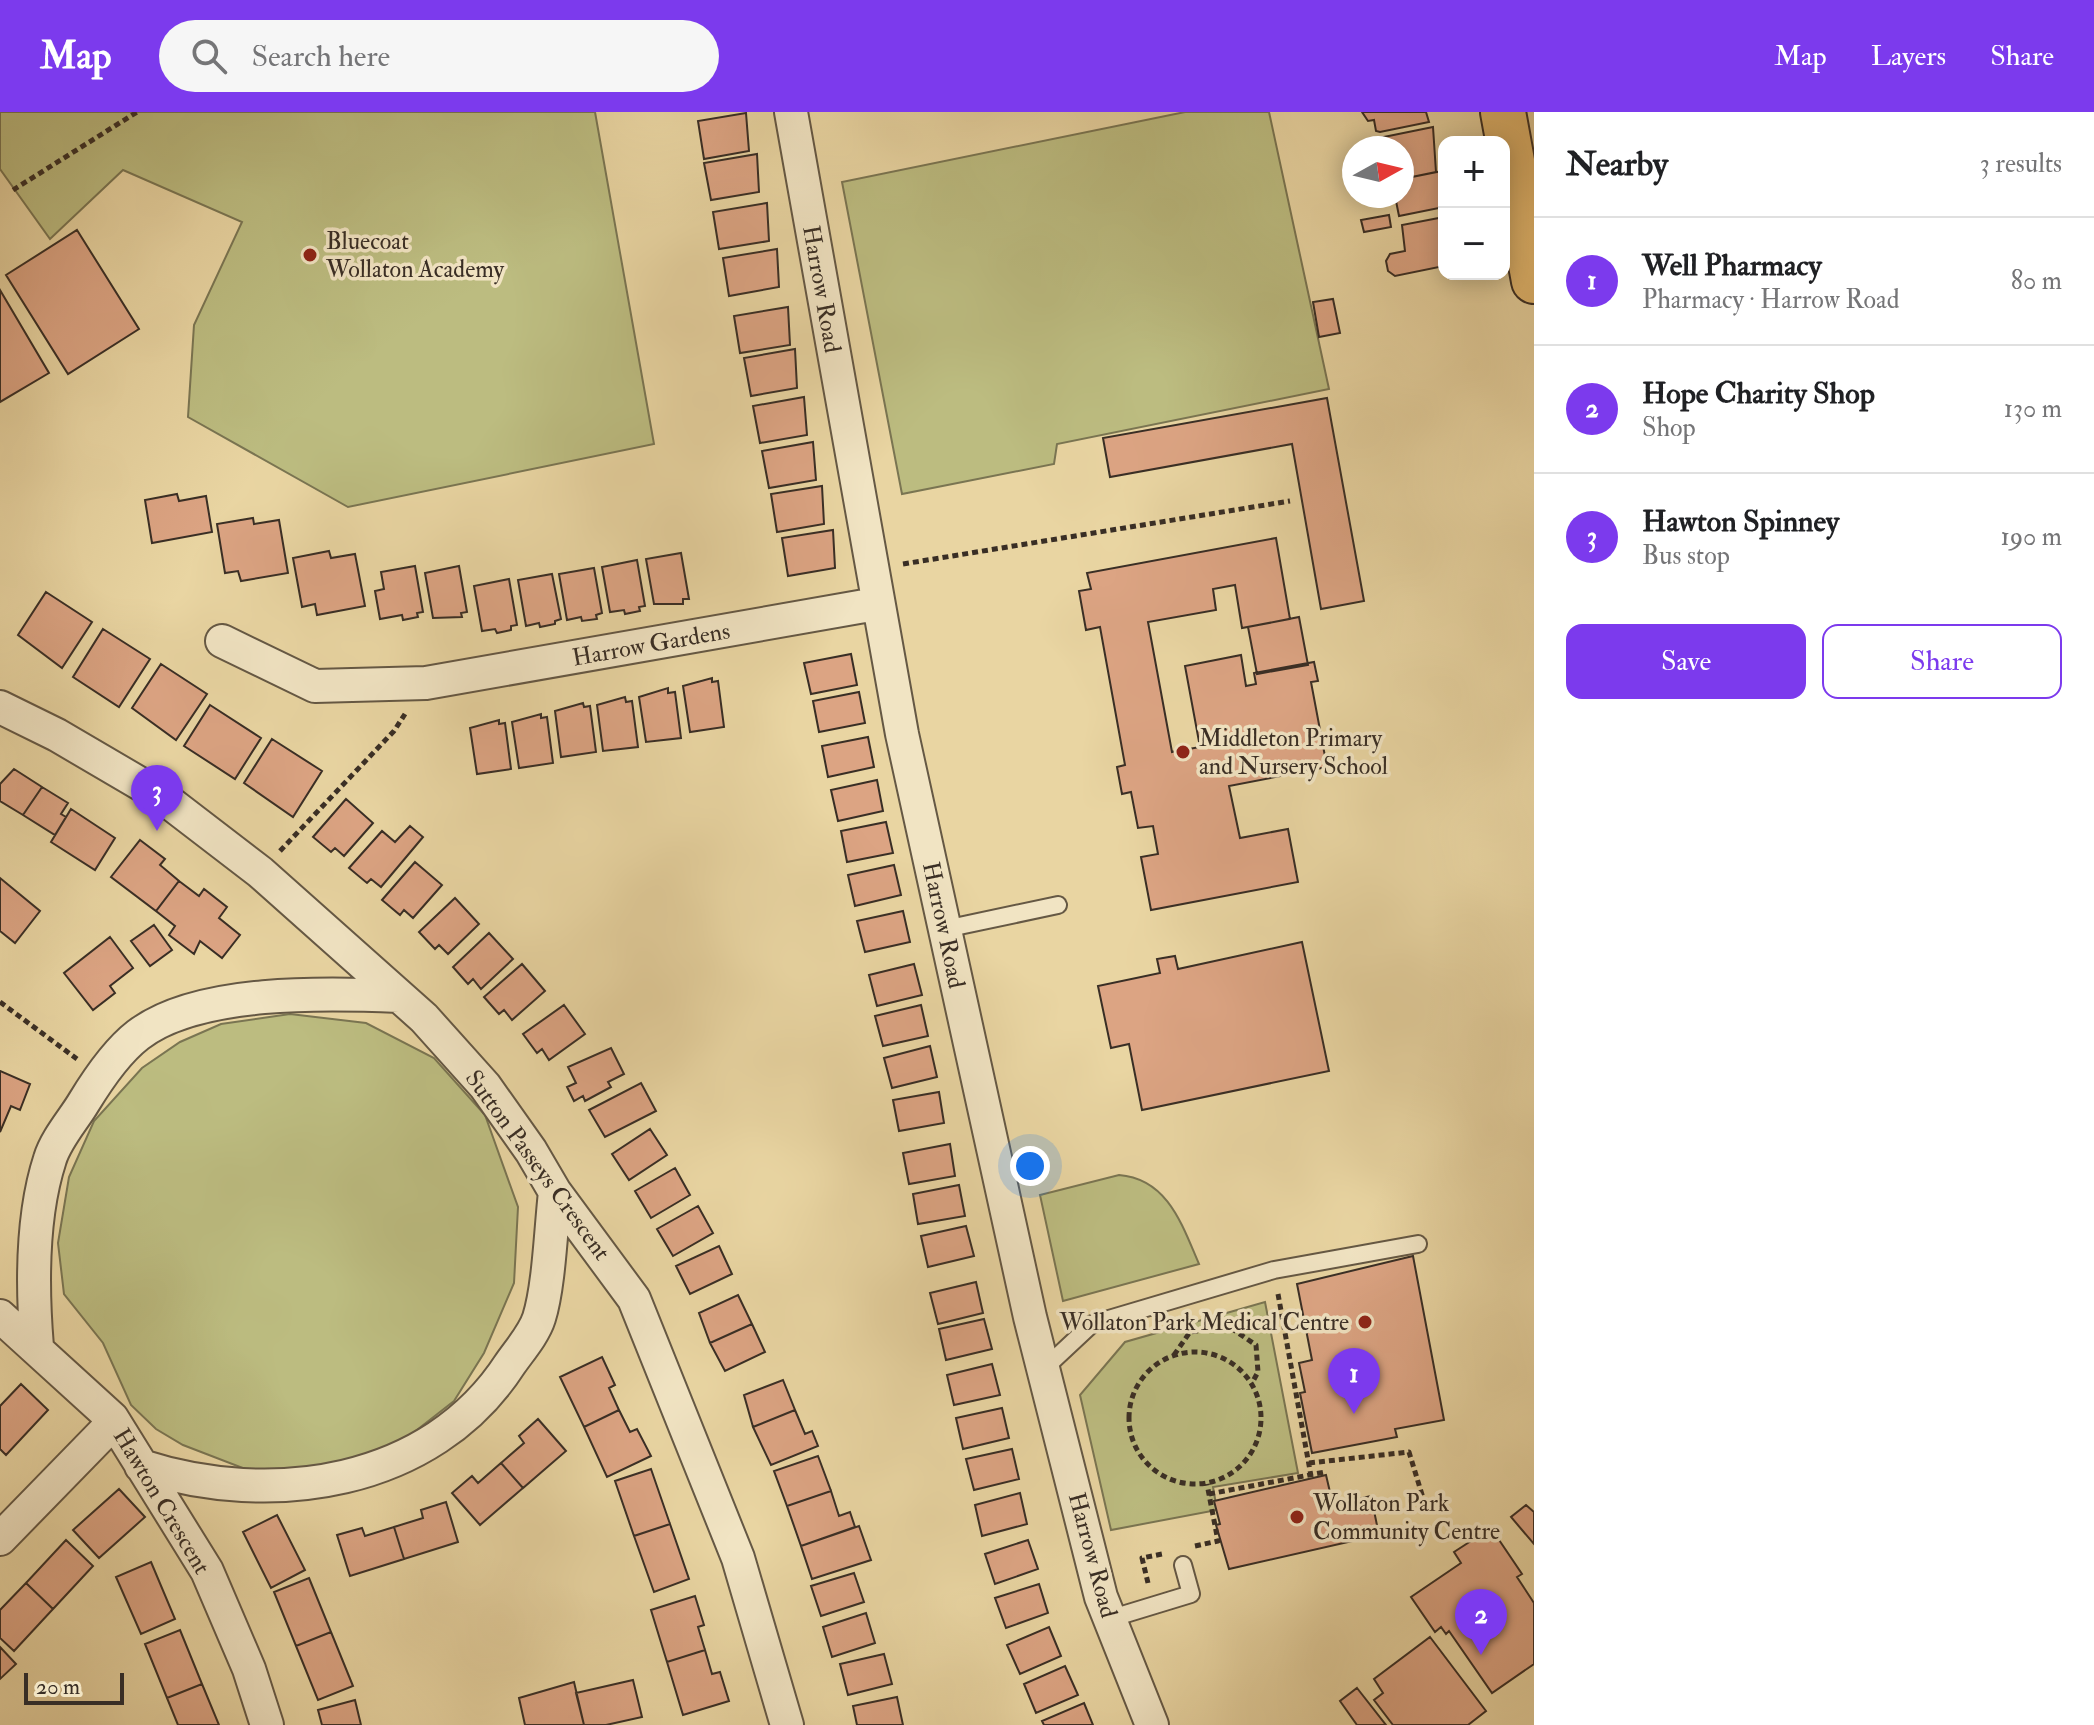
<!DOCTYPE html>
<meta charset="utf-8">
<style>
body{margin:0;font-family:"IM FELL Double Pica",serif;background:#f6f6f6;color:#202124}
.controls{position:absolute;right:24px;top:24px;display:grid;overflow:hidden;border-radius:16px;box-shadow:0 4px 20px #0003}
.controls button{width:72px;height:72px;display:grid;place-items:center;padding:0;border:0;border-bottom:2px solid #e0e0e0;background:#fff;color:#202124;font:40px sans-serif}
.compass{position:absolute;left:1342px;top:24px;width:72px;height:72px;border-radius:50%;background:#fff;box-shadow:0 4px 20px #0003;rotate:82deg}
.scale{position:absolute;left:24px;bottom:20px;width:100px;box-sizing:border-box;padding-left:8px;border:4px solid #392e25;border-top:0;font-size:22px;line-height:28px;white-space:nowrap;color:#392e25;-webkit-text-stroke:6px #f1e4c3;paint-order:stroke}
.you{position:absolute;left:1030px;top:1054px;width:28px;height:28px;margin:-20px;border:6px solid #fff;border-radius:50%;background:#1a73e8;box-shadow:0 0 0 12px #1a73e833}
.badge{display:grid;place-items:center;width:52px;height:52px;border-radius:50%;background:#7c3aed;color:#fff;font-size:26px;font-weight:700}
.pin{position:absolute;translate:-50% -66px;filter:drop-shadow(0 2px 4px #0008)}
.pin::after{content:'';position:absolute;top:42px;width:28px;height:24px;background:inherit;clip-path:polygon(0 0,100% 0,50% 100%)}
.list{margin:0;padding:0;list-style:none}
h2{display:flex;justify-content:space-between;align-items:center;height:104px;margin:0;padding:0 32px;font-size:34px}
h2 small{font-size:26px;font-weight:400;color:#757577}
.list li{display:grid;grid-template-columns:52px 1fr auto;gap:24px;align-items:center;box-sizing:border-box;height:128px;padding:0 32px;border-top:2px solid #e0e0e0}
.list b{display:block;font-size:30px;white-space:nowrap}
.list p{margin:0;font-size:26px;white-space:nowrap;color:#757577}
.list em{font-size:26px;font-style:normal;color:#757577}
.actions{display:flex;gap:16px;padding:24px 32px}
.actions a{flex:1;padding:18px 0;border:2px solid #7c3aed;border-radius:16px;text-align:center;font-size:28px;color:#7c3aed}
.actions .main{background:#7c3aed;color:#fff}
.icon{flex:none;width:44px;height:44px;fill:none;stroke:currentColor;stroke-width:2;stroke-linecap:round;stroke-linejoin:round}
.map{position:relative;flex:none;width:1534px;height:1613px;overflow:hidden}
header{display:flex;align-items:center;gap:48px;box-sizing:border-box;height:112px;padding:0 40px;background:#7c3aed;color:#fff}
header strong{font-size:38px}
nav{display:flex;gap:44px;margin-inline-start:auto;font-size:28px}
.search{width:560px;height:72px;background:#f6f6f6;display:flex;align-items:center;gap:20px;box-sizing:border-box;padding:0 28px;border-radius:44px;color:#757577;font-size:30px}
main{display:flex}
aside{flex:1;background:#fff}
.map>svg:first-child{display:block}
.green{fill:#bcbc80;stroke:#7a7552;stroke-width:2}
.building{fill:#dca483;stroke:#392e25;stroke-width:2}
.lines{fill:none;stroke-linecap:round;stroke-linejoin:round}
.lane-casing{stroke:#655844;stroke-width:20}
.street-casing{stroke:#655844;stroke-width:36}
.primary-casing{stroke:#392e25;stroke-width:48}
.path{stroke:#392e25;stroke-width:5;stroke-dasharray:6 4;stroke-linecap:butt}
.lane{stroke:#f1e4c3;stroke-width:16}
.street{stroke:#f1e4c3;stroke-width:32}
.primary{stroke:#e4ba71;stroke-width:44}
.poi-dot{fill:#8f2418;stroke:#f1e4c3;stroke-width:3}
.labels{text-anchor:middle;stroke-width:7;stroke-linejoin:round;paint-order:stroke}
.poi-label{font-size:24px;fill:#392e25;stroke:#f1e4c3;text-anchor:start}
.street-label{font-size:24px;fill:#392e25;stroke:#f1e4c3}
</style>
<header>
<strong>Map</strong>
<div class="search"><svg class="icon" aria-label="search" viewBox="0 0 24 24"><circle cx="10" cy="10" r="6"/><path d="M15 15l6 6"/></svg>Search here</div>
<nav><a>Map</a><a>Layers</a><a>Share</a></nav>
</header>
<main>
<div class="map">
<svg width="1534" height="1613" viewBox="0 0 1534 1613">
<rect width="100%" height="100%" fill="#e9d5a2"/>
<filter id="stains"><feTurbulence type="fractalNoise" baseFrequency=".0025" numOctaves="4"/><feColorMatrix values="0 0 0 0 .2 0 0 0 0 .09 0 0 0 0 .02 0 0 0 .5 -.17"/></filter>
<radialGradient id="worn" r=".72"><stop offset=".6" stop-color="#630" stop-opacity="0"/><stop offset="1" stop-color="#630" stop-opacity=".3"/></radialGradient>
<path class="green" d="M0,0H595L654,332L348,395L188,305L194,213L242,110L123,58L50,127L0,57Z
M1185,0H1269L1329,277L1057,332L1054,352L902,382L842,70Z
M290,902L366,911L434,946L485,1003L518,1095L514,1171L484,1241L454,1289L413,1321L375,1341L328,1356L253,1360L183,1333L156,1317L131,1293L103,1231L64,1182L58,1131L69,1065L94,1009L142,956L180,930L221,912Z
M1119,1063C1168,1067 1182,1113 1199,1152L1063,1189L1040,1083Z
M1265,1190L1298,1361L1213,1375L1217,1398L1111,1418L1080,1283L1125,1230Z"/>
<path class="building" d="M1362,0H1426L1429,10L1380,20L1376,19L1374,8L1368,9Z
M746,1L749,39L704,47L698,9Z
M1433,15L1436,60L1402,67V36H1366L1364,29Z
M757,42L759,80L711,88L704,51Z
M1442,59L1444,95L1399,104L1395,84H1402V67Z
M767,91L769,129L719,137L713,100Z
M1389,103L1391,115L1364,120L1361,108Z
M1444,105V154L1395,164L1388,159L1386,149L1390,142L1405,139L1402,113Z
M77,118L139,217L68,262L6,163Z
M777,137L779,175L729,184L723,146Z
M0,178L49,261L0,290Z
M1333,187L1340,221L1319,225L1313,190Z
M788,195L790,233L740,241L734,204Z
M795,237L797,276L751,284L744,246Z
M804,285L807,323L760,331L753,294Z
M1327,286L1364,489L1321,497L1292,332L1110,365L1103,326Z
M813,330L816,368L769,376L762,339Z
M822,374L824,412L777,420L771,382Z
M177,382L179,389L206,384L212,420L152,431L145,388Z
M253,406L254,412L279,408L288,461L241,469L238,459L225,461L217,412Z
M833,418L835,456L788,464L782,426Z
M1276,426L1290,507L1242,516L1235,473L1213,477L1216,498L1148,510L1172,640L1200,635L1185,554L1241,543L1246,574L1256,572L1254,561L1314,550L1318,569L1311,570L1327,655L1229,674L1240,726L1288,717L1298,770L1151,798L1141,745L1158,742L1153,714L1138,716L1131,680L1122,682L1117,655L1125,653L1100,515L1086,518L1079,479L1091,477L1087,461Z
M329,439L331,446L355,442L365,494L317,503L315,492L302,495L293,446Z
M681,441L689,487H683V492H654L646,447Z
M637,448L645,494L639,495L640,499L625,502L624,498L610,500L602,455Z
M415,454L423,500L417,501L418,505L403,508L402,503L380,507L375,479L384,477L381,460Z
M459,454L467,500L461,501L462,505L433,506L425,461Z
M594,456L602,501L596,503L597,507L582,509L581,505L567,508L559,462Z
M552,462L561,507L555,509V512L540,515L539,511L526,514L518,468Z
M509,467L517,513L511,514V518L497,521L495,517L482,519L474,474Z
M46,480L92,510L62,556L18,523Z
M1299,505L1308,553L1257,562L1248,515Z
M103,517L150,547L119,595L73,565Z
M851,542L857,573L811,582L804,551Z
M161,552L207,582L176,628L132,596Z
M712,566V570L718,569L724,615L690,620L683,574Z
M668,576V581L675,580L681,626L646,630L639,585Z
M859,580L865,611L819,620L813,589Z
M625,585L626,590L632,589L638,635L603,639L597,593Z
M583,591L584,595L590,594L596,640L561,645L555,599Z
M210,593L261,626L235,667L184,634Z
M541,602V606L547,605L553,651L519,656L512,610Z
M499,608V612L505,611L511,657L477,662L470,616Z
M868,625L874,655L828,665L822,634Z
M272,627L322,659L293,705L244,671Z
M14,657L42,675L23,703L0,689V672Z
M877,668L883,699L838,709L831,678Z
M42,675L68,691L61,702L66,705L55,723L23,703Z
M346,687L373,711L344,744L335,736L331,740L313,725Z
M71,697L115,726L95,758L51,730Z
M886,710L893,741L847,750L841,719Z
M410,714L423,725L381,775L371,767L367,771L349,756L382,719L395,730Z
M140,728L165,747L160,753L179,769L156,799L111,765Z
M415,750L442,773L413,806L404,798L400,803L382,788Z
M894,753L901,783L855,794L848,763Z
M0,766L40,799L15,831L0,819Z
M179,769L199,784L204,777L227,795L219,806L240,823L222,846L200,829L194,842L169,823L175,814L156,799Z
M455,786L479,812L448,842L439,833L435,837L419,820Z
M903,799L910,830L865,840L857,809Z
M154,813L172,838L150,854L131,829Z
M489,821L513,847L481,877L473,867L468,872L453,855Z
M110,825L133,856L110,874L115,881L93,898L64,861Z
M1302,830L1329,959L1142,998L1129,932L1111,936L1098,874L1160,861L1157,847L1175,844L1178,857Z
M522,852L545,879L512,908L504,898L499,902L484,885Z
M914,852L922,883L877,894L869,863Z
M564,893L585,922L549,948L542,937L537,941L523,922Z
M921,893L928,924L883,934L875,904Z
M930,934L937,965L892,976L884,946Z
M611,936L624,962L608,970L611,975L585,989L583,984L574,989L567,975L576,971L568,955Z
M0,959L30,972L20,998L11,994L0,1020Z
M641,971L656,999L605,1025L589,998Z
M939,980L944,1011L899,1019L893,988Z
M650,1017L667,1043L629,1068L612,1042Z
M950,1032L955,1064L909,1072L903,1041Z
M675,1056L690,1083L651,1106L635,1079Z
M959,1073L965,1104L918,1112L913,1082Z
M698,1094L713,1121L673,1144L657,1117Z
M966,1114L974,1144L928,1155L921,1124Z
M719,1134L732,1162L690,1182L676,1154Z
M1413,1144L1444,1308L1395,1317L1397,1325L1312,1341L1300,1281L1305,1280L1299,1251L1312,1248L1297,1172Z
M976,1170L983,1201L938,1212L930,1181Z
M738,1183L752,1212L710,1231L699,1201Z
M984,1207L992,1237L946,1248L939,1217Z
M752,1212L765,1240L725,1259L710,1231Z
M602,1245L615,1273L609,1276L619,1298L584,1315L560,1265Z
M992,1252L1000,1283L954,1293L947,1263Z
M783,1268L795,1298L753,1315L744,1283Z
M21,1272L48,1298L6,1343L0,1337V1294Z
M1002,1296L1009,1326L963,1337L956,1306Z
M619,1298L630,1320L637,1317L651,1344L607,1365L584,1315Z
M795,1298L805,1322L812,1319L818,1334L771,1353L753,1315Z
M538,1307L566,1339L523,1376L501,1351L524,1331L519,1324Z
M1012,1337L1019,1367L974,1378L966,1347Z
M818,1344L831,1379L787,1394L774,1359Z
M501,1351L523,1376L480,1413L452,1381L472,1364L478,1371Z
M651,1357L670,1412L634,1424L615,1369Z
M1326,1363L1333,1393L1371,1384L1379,1423L1229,1457L1216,1413L1220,1412L1214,1389Z
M119,1377L145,1405L99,1446L73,1418Z
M831,1379L839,1404L850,1400L855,1415L801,1434L787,1394Z
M1020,1381L1027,1412L982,1424L975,1393Z
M446,1390L458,1430L404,1447L394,1415L423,1406L421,1398Z
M1526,1393L1534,1400V1432L1511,1405Z
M277,1403L305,1458L271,1476L243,1420Z
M670,1412L689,1467L654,1480L634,1424Z
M859,1414L871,1448L812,1467L801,1434Z
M394,1415L404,1447L350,1464L337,1423L362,1416L365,1424Z
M1491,1416L1522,1462L1517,1465L1534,1491V1552L1492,1581L1449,1519L1446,1522L1441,1515L1435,1520L1411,1485L1461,1451L1454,1440Z
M66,1428L93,1454L53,1497L26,1471Z
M1028,1428L1038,1457L995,1472L985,1442Z
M151,1450L175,1507L141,1522L116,1465Z
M854,1461L864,1490L821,1504L811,1474Z
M309,1466L331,1520L296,1534L274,1480Z
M26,1471L53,1497L14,1539L0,1526V1498Z
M1039,1472L1048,1501L1006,1516L995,1486Z
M695,1484L704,1513L698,1515L705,1538L667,1550L651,1498Z
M866,1501L875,1531L832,1545L823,1515Z
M1049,1515L1061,1544L1020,1562L1007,1533Z
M180,1518L202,1572L167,1586L145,1532Z
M331,1520L353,1574L318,1588L296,1534Z
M1430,1525L1486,1599L1468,1613H1393L1374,1588L1383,1581L1374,1567Z
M0,1535L16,1552L0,1567Z
M705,1538L712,1562L720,1560L729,1589L683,1603L667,1550Z
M884,1542L892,1572L848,1583L840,1552Z
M1065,1554L1078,1583L1036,1601L1024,1572Z
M633,1568L642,1605L606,1613H584L576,1581Z
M574,1570L584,1613H525L519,1586Z
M202,1572L219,1613H178L167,1586Z
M1357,1576L1386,1613H1357L1340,1589Z
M897,1585L903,1613H857L853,1594Z
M355,1588L361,1613H322L318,1598Z
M1084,1591L1093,1613H1044L1042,1609Z"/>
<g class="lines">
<g class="lane-casing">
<path id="lane" d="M945,817L1058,793
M1046,1255L1092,1212L1274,1158L1418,1132
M1109,1507L1191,1482L1183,1453"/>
</g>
<g class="street-casing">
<path id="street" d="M791,0L902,622L1030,1205L1101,1485L1152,1613
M222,529L315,574L426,571L876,492
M0,595L57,623L161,684L260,760L424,906L485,974L531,1039L555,1080L634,1187L738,1446L787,1613
M0,1204L112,1306L207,1459L249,1557L267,1613
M37,1235C32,1175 31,1105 50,1047C56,1027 74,1007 84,990C98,967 116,940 138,923C198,877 326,881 399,884
M141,1354C271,1396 431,1374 510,1252C519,1239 534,1222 539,1206C549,1175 551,1115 555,1080
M0,1427L114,1310"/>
</g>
<g class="primary-casing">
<path id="primary" d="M1503,0L1534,169"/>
</g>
<path class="path" d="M13,78L137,0
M903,452L1290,389
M280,739L394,619L405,602
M0,890L77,947
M1278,1182L1311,1364
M1129 1306a66 66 0 1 1 132 0a66 66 0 1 1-132 0Z
M1174,1243L1190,1220L1228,1214L1256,1233L1258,1260L1252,1271
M1309,1351L1409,1340L1427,1399
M1209,1382L1325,1360
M1195,1434L1218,1429L1207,1372
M1148,1471L1142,1446L1162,1442"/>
<use href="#lane" class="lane"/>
<use href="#street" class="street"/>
<use href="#primary" class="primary"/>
</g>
<g class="poi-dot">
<circle cx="310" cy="143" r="8"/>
<circle cx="1183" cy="640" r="8"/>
<circle cx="1365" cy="1210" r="8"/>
<circle cx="1297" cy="1405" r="8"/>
</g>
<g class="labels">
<g class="poi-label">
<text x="326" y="137">Bluecoat<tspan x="326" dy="28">Wollaton Academy</tspan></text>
<text x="1199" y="634">Middleton Primary<tspan x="1199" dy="28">and Nursery School</tspan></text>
<text x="1349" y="1218" text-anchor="end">Wollaton Park Medical Centre</text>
<text x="1313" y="1399">Wollaton Park<tspan x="1313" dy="28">Community Centre</tspan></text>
</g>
<g class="street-label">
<text transform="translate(822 177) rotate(80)" y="8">Harrow Road</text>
<text transform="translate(651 532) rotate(-10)" y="8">Harrow Gardens</text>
<text transform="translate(944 813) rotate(78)" y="8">Harrow Road</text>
<text transform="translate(538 1053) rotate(54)" y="8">Sutton Passeys Crescent</text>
<text transform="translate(162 1389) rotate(59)" y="8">Hawton Crescent</text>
<text transform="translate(1093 1443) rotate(75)" y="8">Harrow Road</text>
</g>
</g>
<rect width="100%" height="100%" filter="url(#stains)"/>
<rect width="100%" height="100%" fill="url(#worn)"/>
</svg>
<div class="controls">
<button>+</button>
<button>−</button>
</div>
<svg class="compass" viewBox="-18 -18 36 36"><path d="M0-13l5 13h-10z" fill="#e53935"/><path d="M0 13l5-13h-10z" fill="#757577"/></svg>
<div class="scale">20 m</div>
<div class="you"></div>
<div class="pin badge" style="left:1354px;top:1302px">1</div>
<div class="pin badge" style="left:1481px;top:1543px">2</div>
<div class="pin badge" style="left:157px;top:719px">3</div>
</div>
<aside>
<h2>Nearby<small>3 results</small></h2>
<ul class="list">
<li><span class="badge">1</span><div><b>Well Pharmacy</b><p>Pharmacy · Harrow Road</p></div><em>80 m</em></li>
<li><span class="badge">2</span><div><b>Hope Charity Shop</b><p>Shop</p></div><em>130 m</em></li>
<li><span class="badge">3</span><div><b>Hawton Spinney</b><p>Bus stop</p></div><em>190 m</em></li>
</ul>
<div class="actions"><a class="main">Save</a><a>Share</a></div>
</aside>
</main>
